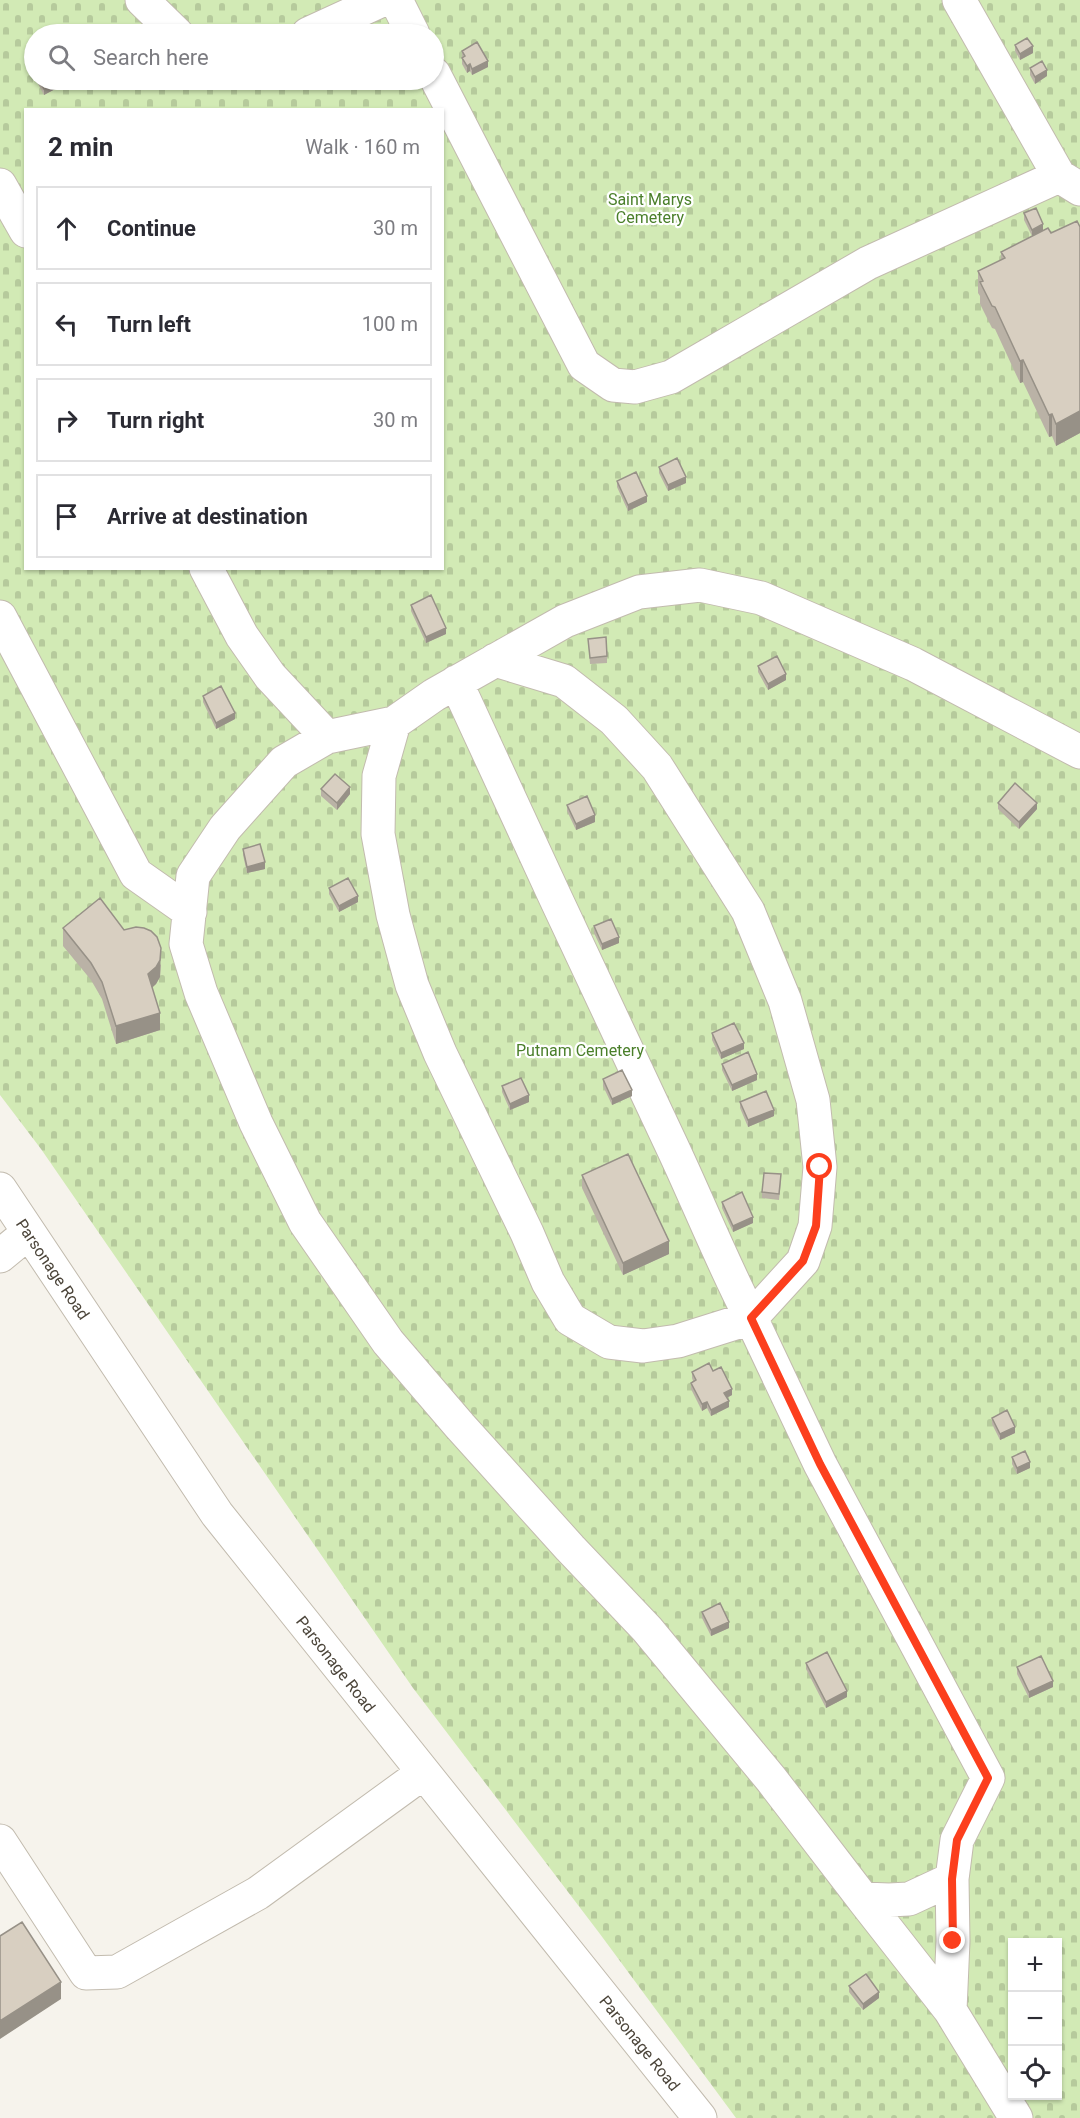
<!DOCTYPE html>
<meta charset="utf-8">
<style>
body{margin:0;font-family:Roboto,sans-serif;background:#f7f7f7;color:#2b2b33}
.controls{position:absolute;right:18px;bottom:18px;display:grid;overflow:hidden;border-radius:0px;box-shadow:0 2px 4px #0004}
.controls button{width:54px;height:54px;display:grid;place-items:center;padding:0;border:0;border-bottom:2px solid #e1e1e2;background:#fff;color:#2b2b33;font:30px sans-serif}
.stop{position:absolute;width:18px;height:18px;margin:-14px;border:4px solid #fc3f1d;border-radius:50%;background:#fff}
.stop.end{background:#fc3f1d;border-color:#fff;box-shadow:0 2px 6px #0008}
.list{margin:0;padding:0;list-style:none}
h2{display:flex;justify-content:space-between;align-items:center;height:78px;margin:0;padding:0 24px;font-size:26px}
h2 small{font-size:20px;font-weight:400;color:#7c7c81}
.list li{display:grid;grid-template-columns:39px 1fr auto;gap:18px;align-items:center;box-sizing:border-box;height:84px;margin:0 12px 12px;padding:0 12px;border:2px solid #e1e1e2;border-radius:0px}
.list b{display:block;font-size:22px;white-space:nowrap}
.list em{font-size:20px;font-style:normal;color:#7c7c81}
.icon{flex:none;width:33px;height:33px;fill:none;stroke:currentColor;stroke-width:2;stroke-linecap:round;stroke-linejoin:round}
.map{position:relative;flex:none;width:1080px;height:2118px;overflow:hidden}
.search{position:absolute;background:#fff;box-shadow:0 2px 4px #0004;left:24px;top:24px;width:420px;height:66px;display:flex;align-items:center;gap:15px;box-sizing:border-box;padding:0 21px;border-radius:33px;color:#7c7c81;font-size:22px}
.panel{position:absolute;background:#fff;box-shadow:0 2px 4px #0004;left:24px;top:108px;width:420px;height:462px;border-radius:0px}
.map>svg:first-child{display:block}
.cemetery{fill:url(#cemetery-stones);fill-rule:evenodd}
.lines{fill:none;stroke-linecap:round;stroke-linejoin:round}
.minor-casing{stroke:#c2bbae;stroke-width:35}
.minor{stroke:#fff;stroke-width:33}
.wall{fill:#bab2a6}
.shaded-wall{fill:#979187}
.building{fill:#d8cfc1;stroke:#979187;stroke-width:1.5}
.route{stroke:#fc3f1d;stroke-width:8}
.labels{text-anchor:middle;stroke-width:4.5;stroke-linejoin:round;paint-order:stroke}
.park-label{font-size:16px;fill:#4a7f2a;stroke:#fff}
.street-label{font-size:16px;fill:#4b4439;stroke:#fff}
</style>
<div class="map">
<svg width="1080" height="2118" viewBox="0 0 1080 2118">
<defs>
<pattern id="cemetery-stones" width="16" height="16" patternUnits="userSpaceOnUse" patternTransform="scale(1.5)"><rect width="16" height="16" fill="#d2eab5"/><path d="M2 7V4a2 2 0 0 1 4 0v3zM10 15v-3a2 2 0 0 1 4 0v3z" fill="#b6ca9c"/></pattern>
</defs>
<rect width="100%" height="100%" fill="#f6f3ec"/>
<path class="cemetery" d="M0,0H1080V2118H736L600,1934L413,1688L41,1149L0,1095ZM34,34H434V80H34ZM26,110H442V568H26ZM1012,1942H1058V2096H1012Z"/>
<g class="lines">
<g class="minor-casing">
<path id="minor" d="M142,0L177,34
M396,0L413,34
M959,0L1059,176L1080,189
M308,34L382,0
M434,74L584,365L613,385L635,387L671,377L868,263L1059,176
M0,185L26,231
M206,568L242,636L270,676L327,737
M0,617L136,874L190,912
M456,682C526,835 597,988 669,1140C697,1199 721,1260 751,1318L803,1261L815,1226L820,1167L813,1100L785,1001L748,911L657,767L614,720L564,681L495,660
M394,723L327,737L284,762L225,828L193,876L186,944L201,993L256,1123L305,1222L388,1342L460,1426L570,1548L647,1629L771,1779L863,1899
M0,1189L217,1514L700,2118
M0,1256L28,1233
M0,1841L86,1973L117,1972L258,1893L423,1773
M950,2010L863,1899L889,1900L909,1899L952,1879
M1016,2118L950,2010L953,1941L952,1879L957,1840L988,1778L820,1464L751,1318L678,1341L643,1346L609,1342L570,1319L548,1282L527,1233L440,1053L412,985L393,915L378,834L379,776L394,723L434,695L565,621L639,592L700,585L761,598L913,664L1080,752"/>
</g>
<use href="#minor" class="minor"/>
</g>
<path class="wall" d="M1015,45L1033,53L1020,60L1015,51Z
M462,51L488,67L472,75L470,71L467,73L462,64Z
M34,63V77L31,71V65Z
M1030,68L1047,76L1035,84L1030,75Z
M36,80H72L44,95Z
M1024,213L1043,230L1051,233L1080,227V433L1056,446L1052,436L1049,437L1023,382L1020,383L995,329L992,328L980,304V296L978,293V271L1001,260V252L1032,236L1024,220Z
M659,467L686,483L668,491L659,473Z
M617,481L647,502L628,511L617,487Z
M411,605L446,634L426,643L411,611Z
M588,639L607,656V663L590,664Z
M758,666L786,680L768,690L758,672Z
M203,696L235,719L216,729L203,702Z
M321,789L350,794L337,810L321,796Z
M998,803L1037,809L1019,829L998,809Z
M567,805L595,822L576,830L567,811Z
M243,849L265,869L247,873L243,855Z
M329,888L358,902L339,912L329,894Z
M594,926L619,943L602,950L594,933Z
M63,928L124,930L161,965L160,977L156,984L152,988L160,1030L116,1044L102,999L91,980L63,946Z
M712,1033L744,1049L721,1059L712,1040Z
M722,1064L757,1080L732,1091L722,1070Z
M603,1079L632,1096L612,1105L603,1086Z
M502,1086L529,1102L510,1110L502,1092Z
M740,1102L774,1116L748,1127L740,1108Z
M582,1175L669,1254L623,1275L582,1188Z
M781,1181L779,1200L762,1198V1192Z
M722,1202L753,1223L733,1232L722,1208Z
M713,1371L732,1395L727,1398L729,1407L711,1416L707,1408L702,1411L691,1389V1383L693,1381L692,1378V1372Z
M992,1418L1015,1433L1000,1440L992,1424Z
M1012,1457L1030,1468L1017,1474L1012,1464Z
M702,1612L729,1628L711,1636L702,1618Z
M806,1663L847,1697L826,1708L806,1669Z
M1017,1667L1053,1687L1029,1698L1017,1674Z
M849,1986L879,1998L863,2010L849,1992Z"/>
<path class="shaded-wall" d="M1033,46V53L1020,60V54Z
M488,61V67L472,75V69Z
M470,64V71L467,73V66Z
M1047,70V76L1035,84V77Z
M61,80H72L44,95V89Z
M1043,224V231L1032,236V230Z
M1023,360V382L1020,383V361Z
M1080,411V433L1056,446V424Z
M1052,414V436L1049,437V415Z
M686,477V483L668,491V485Z
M647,496V502L628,511V505Z
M446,628V634L426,643V637Z
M786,674V680L768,690V684Z
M235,713V719L216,729V723Z
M350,787V794L337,810V803Z
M1037,803V809L1019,829V822Z
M595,815V822L576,830V824Z
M265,862V869L247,873V867Z
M358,896V902L339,912V906Z
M619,937V943L602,950V944Z
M161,948L160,977L156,984L148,991V974Z
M160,1013V1030L116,1044V1026Z
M744,1043V1049L721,1059V1053Z
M757,1074V1080L732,1091V1085Z
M632,1090V1096L612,1105V1099Z
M529,1095V1102L510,1110V1104Z
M774,1110V1116L748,1127V1120Z
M753,1217V1223L733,1232V1226Z
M669,1241V1254L623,1275V1263Z
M732,1389V1395L724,1399V1393Z
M729,1401V1407L711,1416V1410Z
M707,1402V1408L702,1411V1404Z
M1015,1427V1433L1000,1440V1434Z
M1030,1462V1468L1017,1474V1468Z
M729,1622V1628L711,1636V1630Z
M1053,1681V1687L1029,1698V1692Z
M847,1691V1697L826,1708V1702Z
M61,1982V1999L0,2039V2021Z
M879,1992V1998L863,2010V2004Z"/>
<path class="building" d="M1027,38L1033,46L1020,54L1015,45Z
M477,42L488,61L472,69L470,64L467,66L462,58L465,56L462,51Z
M1042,61L1047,70L1035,77L1030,68Z
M34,63V71L31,65Z
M39,80H61L44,89Z
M1036,208L1043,224L1032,230L1024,213Z
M1077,221L1080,227V411L1056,424L1052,414L1049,415L1023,360L1020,361L995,307L992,306L980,282L983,281L978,271L1005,258L1001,252L1048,228L1051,233Z
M677,458L686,477L668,485L659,467Z
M636,472L647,496L628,505L617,481Z
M431,595L446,628L426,637L411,605Z
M606,637L607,656L590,658L588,639Z
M777,656L786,674L768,684L758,666Z
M221,686L235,713L216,723L203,696Z
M335,774L350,787L337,803L321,789Z
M1015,783L1037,803L1019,822L998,803Z
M587,796L595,815L576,824L567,805Z
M260,844L265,862L247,867L243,849Z
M348,878L358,896L339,906L329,888Z
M100,898L124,930L136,927L144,928L151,931L157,937L161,948L160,960L156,967L148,974L160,1013L116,1026L102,982L91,963L63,928Z
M611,919L619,937L602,944L594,926Z
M734,1023L744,1043L721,1053L712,1033Z
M748,1052L757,1074L732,1085L722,1064Z
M622,1070L632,1090L612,1099L603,1079Z
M521,1078L529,1095L510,1104L502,1086Z
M766,1091L774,1110L748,1120L740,1102Z
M628,1154L669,1241L623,1263L582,1175Z
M764,1173L781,1174L779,1194L762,1192Z
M742,1192L753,1217L733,1226L722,1202Z
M709,1363L713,1371L721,1367L732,1389L724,1393L729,1401L711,1410L707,1402L702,1404L691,1383L696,1380L692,1372Z
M1007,1410L1015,1427L1000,1434L992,1418Z
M1025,1451L1030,1462L1017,1468L1012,1457Z
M720,1603L729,1622L711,1630L702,1612Z
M827,1652L847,1691L826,1702L806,1663Z
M1041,1656L1053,1681L1029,1692L1017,1667Z
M22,1922L61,1982L0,2021V1936Z
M866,1974L879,1992L863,2004L849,1986Z"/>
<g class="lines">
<path class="route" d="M820,1167L816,1226L803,1261L751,1318L820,1464L988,1778L957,1840L952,1879L953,1941"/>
</g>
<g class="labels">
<g class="park-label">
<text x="650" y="205">Saint Marys<tspan x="650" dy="18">Cemetery</tspan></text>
<text x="580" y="1056">Putnam Cemetery</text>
</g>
<g class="street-label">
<text transform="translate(53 1269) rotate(56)" y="6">Parsonage Road</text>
<text transform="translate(336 1664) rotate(52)" y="6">Parsonage Road</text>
<text transform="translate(640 2043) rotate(51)" y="6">Parsonage Road</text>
</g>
</g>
</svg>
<div class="controls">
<button>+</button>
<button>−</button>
<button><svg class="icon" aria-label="locate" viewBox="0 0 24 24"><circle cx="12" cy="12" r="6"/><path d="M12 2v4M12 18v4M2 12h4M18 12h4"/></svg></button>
</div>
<div class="stop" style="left:820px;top:1167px"></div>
<div class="stop end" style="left:953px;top:1941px"></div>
<div class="search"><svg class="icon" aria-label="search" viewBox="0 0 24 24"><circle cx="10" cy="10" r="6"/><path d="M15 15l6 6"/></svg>Search here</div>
<section class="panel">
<h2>2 min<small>Walk · 160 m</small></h2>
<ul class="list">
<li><svg class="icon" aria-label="ahead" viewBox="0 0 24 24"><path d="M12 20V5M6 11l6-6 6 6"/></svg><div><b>Continue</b></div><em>30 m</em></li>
<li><svg class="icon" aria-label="left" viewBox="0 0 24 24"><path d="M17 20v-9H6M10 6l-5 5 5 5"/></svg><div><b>Turn left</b></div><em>100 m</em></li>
<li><svg class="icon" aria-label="right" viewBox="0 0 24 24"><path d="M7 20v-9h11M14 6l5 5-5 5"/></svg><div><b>Turn right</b></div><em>30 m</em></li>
<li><svg class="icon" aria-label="arrive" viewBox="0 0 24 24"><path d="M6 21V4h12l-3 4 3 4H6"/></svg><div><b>Arrive at destination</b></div></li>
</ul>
</section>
</div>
